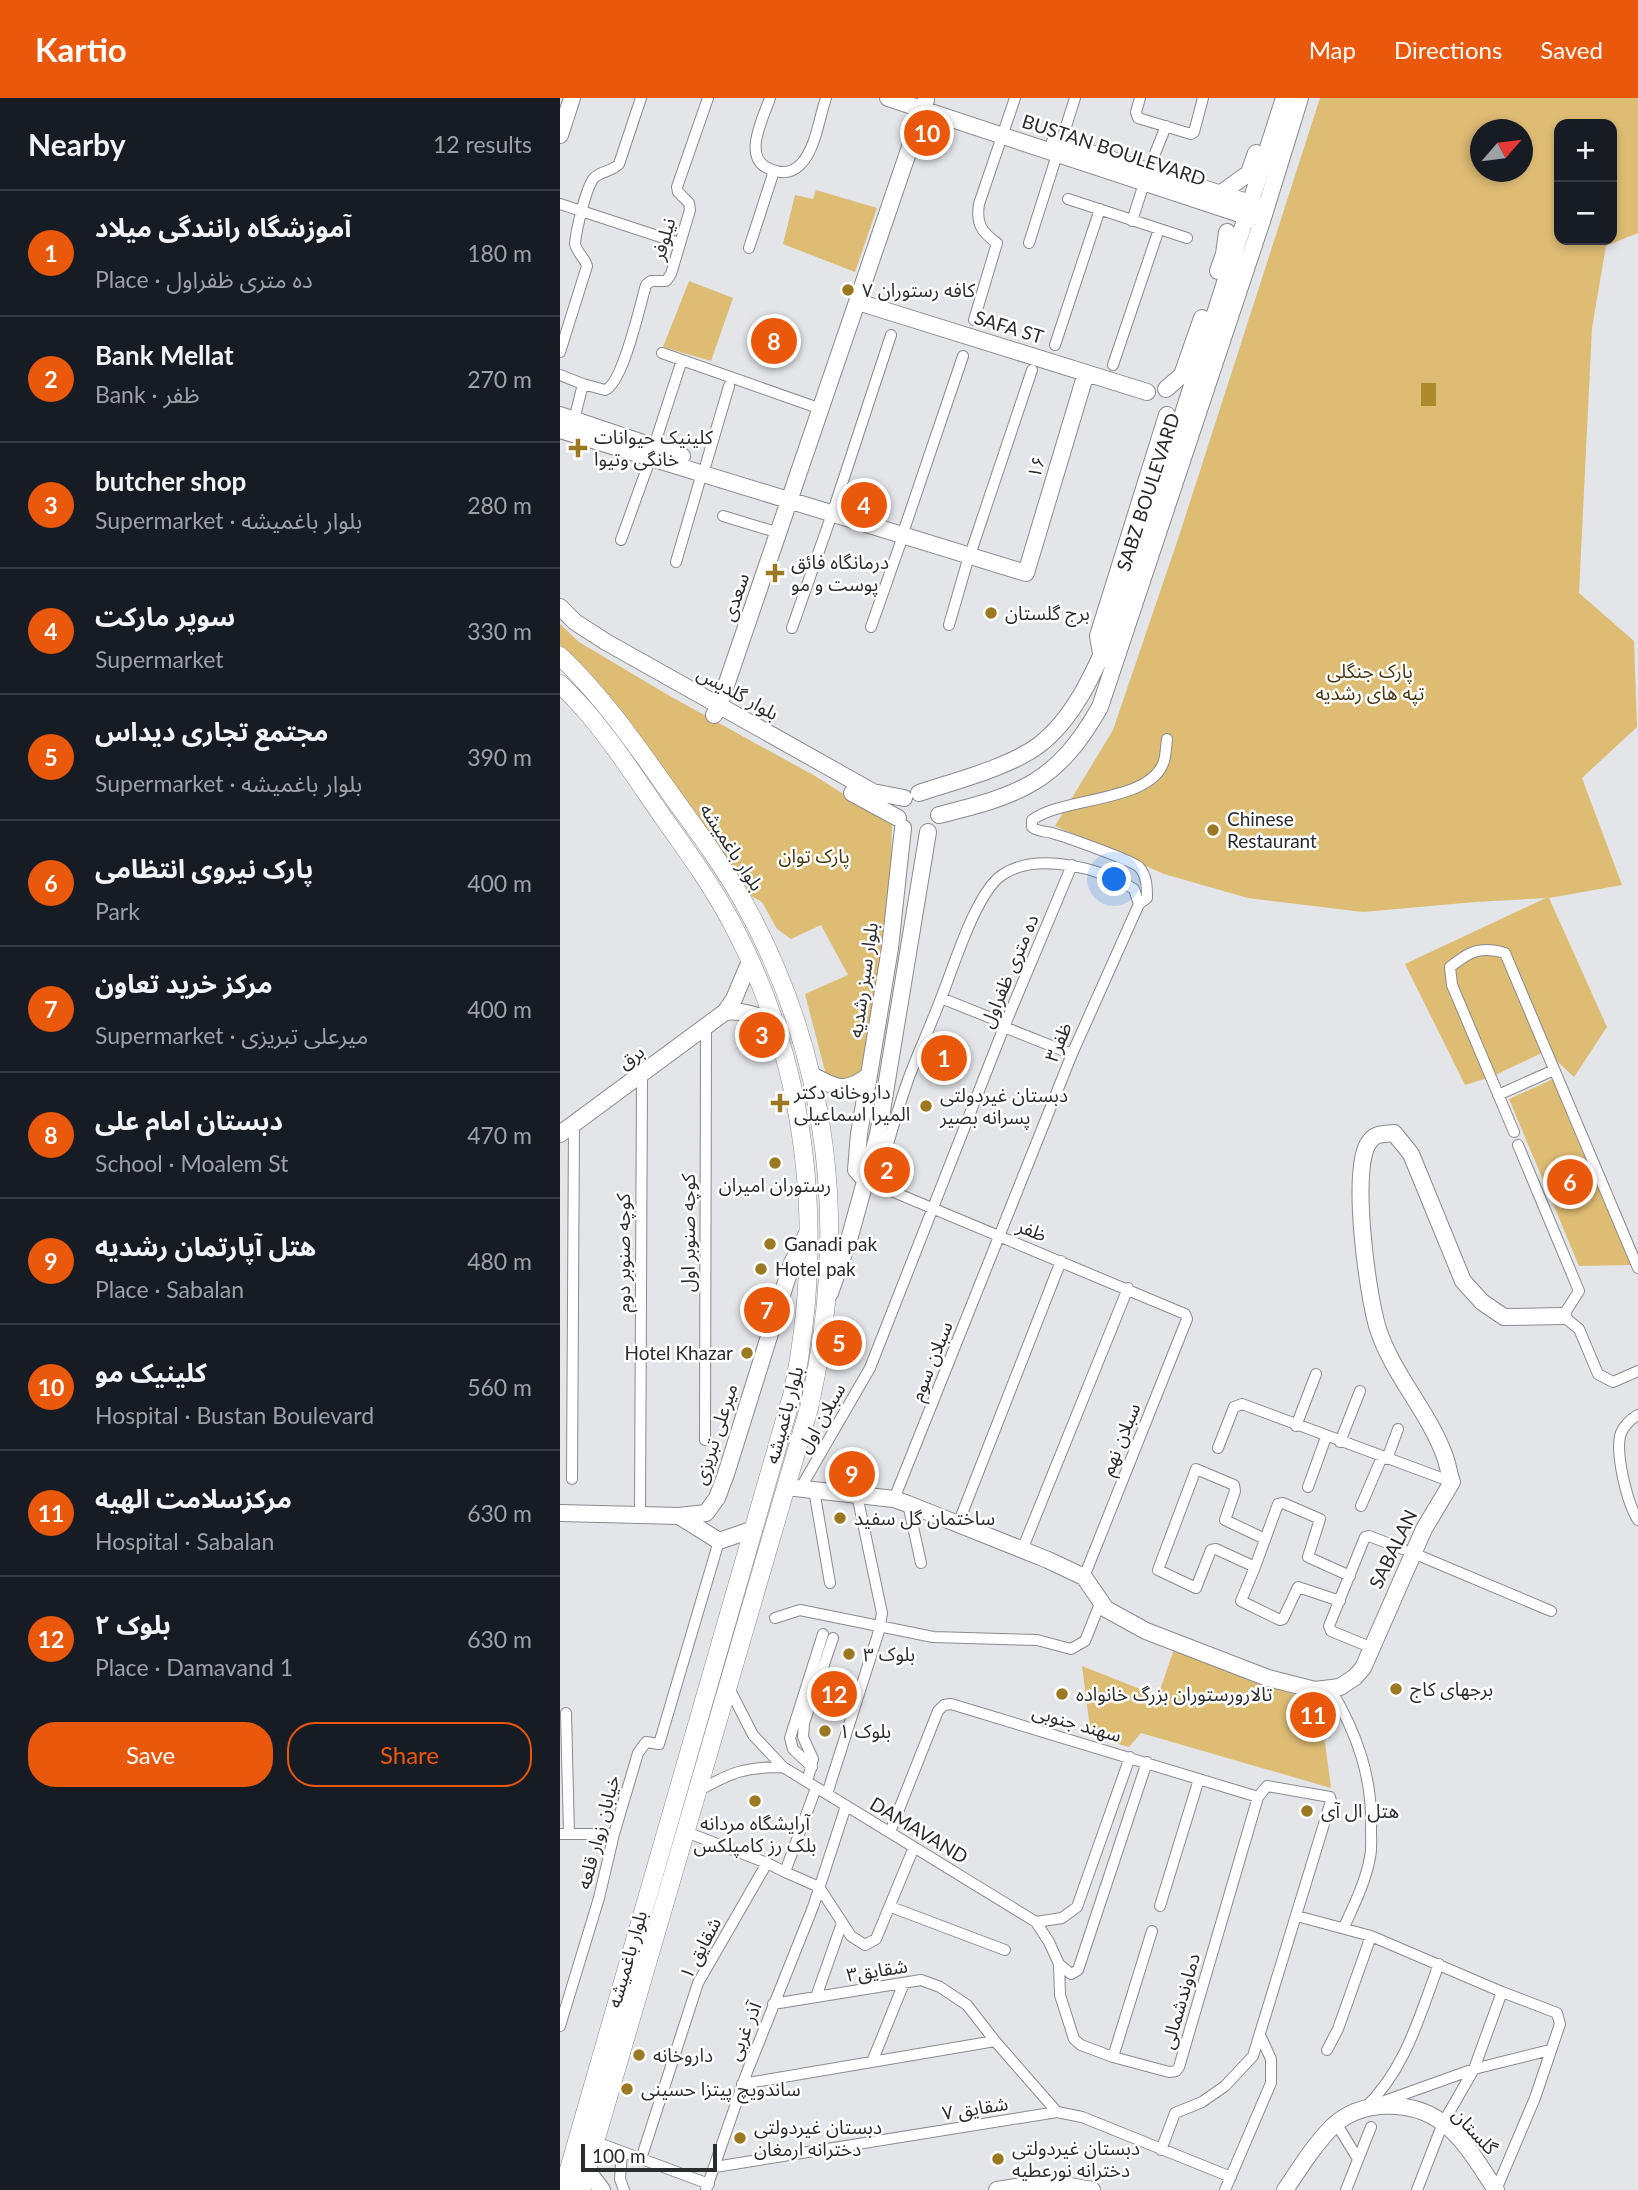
<!DOCTYPE html>
<meta charset="utf-8">
<style>
body{margin:0;font-family:Lato,"Noto Sans Arabic",sans-serif;background:#20242c;color:#f1f3f6}
.controls{position:absolute;right:21px;top:21px;display:grid;overflow:hidden;border-radius:14px;box-shadow:0 4px 10px #0003}
.controls button{width:63px;height:63px;display:grid;place-items:center;padding:0;border:0;border-bottom:2px solid #363941;background:#171b24;color:#f1f3f6;font:35px sans-serif}
.compass{position:absolute;left:910px;top:21px;width:63px;height:63px;border-radius:50%;background:#171b24;box-shadow:0 4px 10px #0003;rotate:62deg}
.scale{position:absolute;left:21px;bottom:18px;width:136px;box-sizing:border-box;padding-left:7px;border:4px solid #2b2c2d;border-top:0;font-size:19px;line-height:24px;white-space:nowrap;color:#2b2c2d;-webkit-text-stroke:5px #fff;paint-order:stroke}
.you{position:absolute;left:555px;top:782px;width:24px;height:24px;margin:-18px;border:5px solid #fff;border-radius:50%;background:#1a73e8;box-shadow:0 0 0 10px #1a73e833}
.badge{display:grid;place-items:center;width:46px;height:46px;border-radius:50%;background:#ea580c;color:#fff;font-size:23px;font-weight:700}
.pin{position:absolute;translate:-50% -50%;border:4px solid #fff;box-shadow:0 2px 7px #0006}
.list{margin:0;padding:0;list-style:none}
h2{display:flex;justify-content:space-between;align-items:center;height:91px;margin:0;padding:0 28px;font-size:30px}
h2 small{font-size:23px;font-weight:400;color:#9ea1a6}
.list li{display:grid;grid-template-columns:46px 1fr auto;gap:21px;align-items:center;box-sizing:border-box;height:126px;padding:0 28px;border-top:2px solid #363941}
.list b{display:block;font-size:26px;white-space:nowrap}
.list p{margin:0;font-size:23px;white-space:nowrap;color:#9ea1a6}
.list em{font-size:23px;font-style:normal;color:#9ea1a6}
.actions{display:flex;gap:14px;padding:21px 28px}
.actions a{flex:1;padding:16px 0;border:2px solid #ea580c;border-radius:28px;text-align:center;font-size:24px;color:#ea580c}
.actions .main{background:#ea580c;color:#fff}
.map{position:relative;flex:none;width:1078px;height:2092px;overflow:hidden}
header{display:flex;align-items:center;gap:42px;box-sizing:border-box;height:98px;padding:0 35px;background:#ea580c;color:#fff}
header strong{font-size:33px}
nav{display:flex;gap:38px;margin-inline-start:auto;font-size:24px}
main{display:flex}
aside{flex:1;background:#171b24}
.map>svg:first-child{display:block}
.green{fill:#ddbc74;fill-rule:evenodd}
.water{fill:#af892d}
.lines{fill:none;stroke-linecap:round;stroke-linejoin:round}
.street-casing{stroke:#8a8a8f;stroke-width:12}
.secondary-casing{stroke:#8a8a8f;stroke-width:18}
.primary-casing{stroke:#8a8a8f;stroke-width:19}
.street{stroke:#fff;stroke-width:10}
.secondary{stroke:#fff;stroke-width:16}
.primary{stroke:#fff;stroke-width:18}
.poi-dot{fill:#9b7822;stroke:#fff;stroke-width:2.5}
.labels{text-anchor:middle;stroke-width:5;stroke-linejoin:round;paint-order:stroke}
.street-label{font-size:19px;fill:#2b2c2d;stroke:#fff}
.poi-label{font-size:19px;fill:#2b2c2d;stroke:#fff;text-anchor:start}
.park-label{font-size:19px;fill:#463610;stroke:#fff}
</style>
<header>
<strong>Kartio</strong>
<nav><a>Map</a><a>Directions</a><a>Saved</a></nav>
</header>
<main>
<aside>
<h2>Nearby<small>12 results</small></h2>
<ul class="list">
<li><span class="badge">1</span><div><b>آموزشگاه رانندگی میلاد</b><p>Place · ده متری ظفراول</p></div><em>180 m</em></li>
<li><span class="badge">2</span><div><b>Bank Mellat</b><p>Bank · ظفر</p></div><em>270 m</em></li>
<li><span class="badge">3</span><div><b>butcher shop</b><p>Supermarket · بلوار باغمیشه</p></div><em>280 m</em></li>
<li><span class="badge">4</span><div><b>سوپر مارکت</b><p>Supermarket</p></div><em>330 m</em></li>
<li><span class="badge">5</span><div><b>مجتمع تجاری دیداس</b><p>Supermarket · بلوار باغمیشه</p></div><em>390 m</em></li>
<li><span class="badge">6</span><div><b>پارک نیروی انتظامی</b><p>Park</p></div><em>400 m</em></li>
<li><span class="badge">7</span><div><b>مرکز خرید تعاون</b><p>Supermarket · میرعلی تبریزی</p></div><em>400 m</em></li>
<li><span class="badge">8</span><div><b>دبستان امام علی</b><p>School · Moalem St</p></div><em>470 m</em></li>
<li><span class="badge">9</span><div><b>هتل آپارتمان رشدیه</b><p>Place · Sabalan</p></div><em>480 m</em></li>
<li><span class="badge">10</span><div><b>کلینیک مو</b><p>Hospital · Bustan Boulevard</p></div><em>560 m</em></li>
<li><span class="badge">11</span><div><b>مرکزسلامت الهیه</b><p>Hospital · Sabalan</p></div><em>630 m</em></li>
<li><span class="badge">12</span><div><b>بلوک ۲</b><p>Place · Damavand 1</p></div><em>630 m</em></li>
</ul>
<div class="actions"><a class="main">Save</a><a>Share</a></div>
</aside>
<div class="map">
<svg width="1078" height="2092" viewBox="0 0 1078 2092">
<rect width="100%" height="100%" fill="#e4e5e9"/>
<path class="green" d="M760,0H1078V135L1046,148L1032,230L1019,495L1074,543L1077,629L1022,680L1062,787L989,800L1047,929L1014,979L986,953L931,979L905,987L845,866L986,800L915,804L803,814L688,800L604,776L495,728L553,632L619,438ZM999,26H1052V142H999ZM920,32H962V74H920Z
M256,92L317,110L295,174L223,146L235,97L253,101Z
M129,183L173,200L151,263L103,249Z
M0,526L19,544L108,597L255,678L332,727L330,802L305,969L298,977L284,985L266,977L245,896L288,877L261,827L231,841L217,831L202,804L191,798L109,678L57,607L0,547Z
M993,981L1073,1167L1019,1168L949,1001Z
M615,1548L738,1598L730,1628L764,1637L771,1690L581,1635L569,1649L531,1638L522,1568L598,1598Z"/>
<path class="water" d="M861,285H876V308H861Z"/>
<g class="lines">
<g class="street-casing">
<path id="street" d="M210,0C202,23 179,65 216,73C226,76 234,73 241,66C256,50 259,20 266,0
M580,0L576,14L578,20L631,36L634,34L643,0
M508,101L627,140
M0,106L119,145
M572,123L588,73L606,28
M469,145L515,0
M189,150L214,73
M414,222L437,145C421,134 416,125 419,106L455,0
M495,247L540,111
M0,254L27,168C25,160 17,155 15,146C16,133 26,89 34,80C41,73 51,74 59,66L81,0
M102,255L261,311
M553,267L599,131
M0,277L23,286L14,322
M23,286L45,292C63,286 80,207 86,187L91,183H106L111,176L130,112L129,105L118,94L117,89L148,0
M94,348L122,262
M146,366L169,288
M275,407L331,237
M163,418L219,435
M345,429L403,258
M61,442L91,359
M412,451L472,272
M116,464L142,375
M389,527L409,458
M311,529L343,438
M232,530L272,416
M381,900L446,926
M444,929L512,956
M938,997L994,972
M954,1034L892,887L890,869C910,853 920,848 945,855L1078,1170
M958,1047L1019,1193L1003,1218L1019,1231L1038,1276L1053,1284L1078,1273
M305,1082L625,1216L627,1221L524,1479
M316,1086C328,1049 337,1010 351,974C361,948 373,922 383,895C395,865 416,795 442,777C477,753 540,770 574,791L579,806
M1078,1317C1070,1321 1062,1330 1060,1338C1056,1358 1067,1405 1078,1422
M736,1328L756,1276
M145,1342L146,929
M780,1344L800,1293
M658,1350L674,1309L682,1306L892,1384
M827,1361L838,1331
M12,1381L14,1026
M748,1389L766,1339
M240,1391L310,1270L444,929L512,767
M254,1392L270,1485
M334,1401L512,956L579,806L587,800C587,789 587,778 579,769C571,762 506,739 492,735C485,733 478,734 472,729V722C504,698 591,705 604,663C606,656 606,648 607,641
M348,1406L361,1465
M801,1408L822,1359
M80,1417L82,977
M398,1426L501,1163
M705,1441L665,1422L675,1393L674,1387L636,1371L598,1472L636,1490L651,1452L656,1451L695,1469L681,1503L720,1522L723,1521L738,1489L780,1503
M462,1452L568,1190
M853,1455L991,1513
M695,1469L718,1406L723,1405L760,1421L748,1459L790,1478
M215,1520L240,1512L373,1539L477,1542L511,1551L525,1543L541,1503
M810,1549L771,1533L769,1528L805,1439L809,1438L843,1451
M169,1590L193,1637L223,1669L476,1824L489,1844L499,1866L500,1897L514,1941L521,1947L553,1959L609,1974L616,1973L619,1969L698,1699L707,1688L770,1699L771,1703L693,1958L665,1988L642,2004L615,2015L601,2052
M770,1590C797,1635 813,1680 811,1732C811,1741 812,1751 810,1759C806,1783 794,1807 784,1829
M6,1615L9,1736
M252,1669L233,1651L230,1640L263,1536
M247,1684L253,1661L243,1639L244,1625L273,1540
M138,1693C172,1674 184,1669 223,1669
M267,1696L319,1533L322,1515L297,1397
M126,1734L207,1765
M330,1734L378,1613L384,1607L391,1606L698,1699
M0,1736H54
M225,1774L259,1789
M259,1789L291,1838L305,1847L316,1841L354,1749
M600,1808L639,1681
M331,1809L445,1852
M737,1818L811,1838L942,1894L997,1915L1000,1926L975,2000L936,2092
M476,1824L502,1820L517,1809L570,1659
M499,1866L511,1876L518,1872L587,1664
M256,1899L282,1825
M213,1906L361,1882L380,1889L407,1907L435,1943L497,2014
M0,1928L39,1800L54,1736L78,1655L86,1644L99,1646L159,1443
M767,1952L778,1931L811,1838
M553,1959L592,1833
M312,1964L344,1885
M182,1986L435,1943
M822,2004L914,1971L990,1952
M804,2011C846,1971 859,1919 879,1866
M776,2025L798,2061
M36,2044L149,2086
M62,2054L60,2081L64,2092
M81,2061L138,1885L207,1765L225,1774L256,1690
M155,2069L497,2014L522,2019L671,2079
M146,2092L187,1974L253,1809L286,1708
M665,2092L711,1985V1961L700,1937
M786,2092L811,2029
M857,2092L883,2025L914,1971L942,1894"/>
</g>
<g class="secondary-casing">
<path id="secondary" d="M328,0L698,122
M0,37L12,0
M495,44L700,108
M660,96L689,75L696,55
M658,173L664,156L667,134
M298,204L587,294
M606,291L622,277L642,220
M0,317L122,358
M0,332L466,475L526,275
M0,509L15,524L46,544L313,694L344,700
M541,555L538,538L607,317
M154,617L159,608L366,2
M292,695L338,720
M359,695C395,683 450,669 479,647C517,618 537,567 556,525L724,0
M379,717C460,697 497,685 540,609L702,123L740,0
M165,914C183,912 198,918 214,924
M252,977C276,990 286,996 309,977L330,850L343,730
M0,1036L165,914L174,901L190,863
M305,1082L296,1072L299,1036L309,977
M270,1195L290,1138L318,1037L368,734
M226,1389L334,1401L348,1406L488,1462L524,1479L546,1511L586,1533L708,1580L755,1592L780,1589L795,1579L803,1570L864,1431L892,1384C889,1376 888,1367 885,1359C869,1314 833,1277 818,1231C808,1200 789,1067 810,1043C816,1035 825,1036 834,1035L851,1056L903,1183L922,1204L944,1219L1003,1218
M0,1415L119,1418L146,1415L157,1400L166,1376L232,1165L249,1132
M119,1418L159,1443L194,1431
M20,2069L27,2072L42,2092
M437,2092L487,2084L532,2092
M725,2092C740,2070 754,2047 773,2028C802,2001 853,2002 883,2025C905,2041 921,2070 936,2092"/>
</g>
<g class="primary-casing">
<path id="primary" d="M0,558C45,601 79,651 115,702C139,735 163,768 183,803C271,961 289,1135 249,1310L21,2092
M0,586C40,624 69,670 100,715C127,753 154,790 175,831C249,974 265,1137 233,1294L3,2092"/>
</g>
<use href="#street" class="street"/>
<use href="#secondary" class="secondary"/>
<use href="#primary" class="primary"/>
</g>
<g class="poi-dot">
<circle cx="288" cy="192" r="7"/>
<path d="M14.5 339.5h7v7h7v7h-7v7h-7v-7h-7v-7h7z"/>
<path d="M211.5 464.5h7v7h7v7h-7v7h-7v-7h-7v-7h7z"/>
<circle cx="431" cy="515" r="7"/>
<circle cx="653" cy="732" r="7"/>
<path d="M216.5 994.5h7v7h7v7h-7v7h-7v-7h-7v-7h7z"/>
<circle cx="366" cy="1008" r="7"/>
<circle cx="215" cy="1065" r="7"/>
<circle cx="210" cy="1146" r="7"/>
<circle cx="201" cy="1171" r="7"/>
<circle cx="187" cy="1255" r="7"/>
<circle cx="280" cy="1420" r="7"/>
<circle cx="289" cy="1556" r="7"/>
<circle cx="836" cy="1591" r="7"/>
<circle cx="502" cy="1596" r="7"/>
<circle cx="265" cy="1633" r="7"/>
<circle cx="195" cy="1703" r="7"/>
<circle cx="747" cy="1713" r="7"/>
<circle cx="79" cy="1957" r="7"/>
<circle cx="67" cy="1991" r="7"/>
<circle cx="180" cy="2040" r="7"/>
<circle cx="438" cy="2061" r="7"/>
</g>
<g class="labels">
<g class="street-label">
<text transform="translate(554 52) rotate(18)" y="7">BUSTAN BOULEVARD</text>
<text transform="translate(103 141) rotate(-74)" y="7">نیلوفر</text>
<text transform="translate(449 229) rotate(17)" y="7">SAFA ST</text>
<text transform="translate(476 369) rotate(-73)" y="7">۱۶</text>
<text transform="translate(588 394) rotate(-72)" y="7">SABZ BOULEVARD</text>
<text transform="translate(175 499) rotate(-71)" y="7">سعدی</text>
<text transform="translate(178 595) rotate(29)" y="7">بلوار گلدیس</text>
<text transform="translate(172 749) rotate(57)" y="7">بلوار باغمیشه</text>
<text transform="translate(449 873) rotate(-67)" y="7">ده متری ظفراول</text>
<text transform="translate(303 882) rotate(-82)" y="7">بلوار سبز رشدیه</text>
<text transform="translate(498 944) rotate(-67)" y="7">ظفر۳</text>
<text transform="translate(71 959) rotate(-37)" y="7">برق</text>
<text transform="translate(472 1132) rotate(22)" y="7">ظفر</text>
<text transform="translate(128 1135) rotate(-90)" y="7">کوچه صنوبر اول</text>
<text transform="translate(63 1155) rotate(-90)" y="7">کوچه صنوبر دوم</text>
<text transform="translate(371 1263) rotate(-68)" y="7">سبلان سوم</text>
<text transform="translate(224 1317) rotate(-75)" y="7">بلوار باغمیشه</text>
<text transform="translate(261 1320) rotate(-60)" y="7">سبلان اول</text>
<text transform="translate(155 1336) rotate(-72)" y="7">میرعلی تبریزی</text>
<text transform="translate(560 1341) rotate(-68)" y="7">سبلان نهم</text>
<text transform="translate(833 1451) rotate(-64)" y="7">SABALAN</text>
<text transform="translate(517 1625) rotate(16)" y="7">سهند جنوبی</text>
<text transform="translate(359 1732) rotate(31)" y="7">DAMAVAND</text>
<text transform="translate(38 1734) rotate(-75)" y="7">خیابان زوار قلعه</text>
<text transform="translate(140 1850) rotate(-62)" y="7">شقایق ۱</text>
<text transform="translate(67 1861) rotate(-74)" y="7">بلوار باغمیشه</text>
<text transform="translate(317 1872) rotate(-9)" y="7">شقایق۳</text>
<text transform="translate(620 1903) rotate(-74)" y="7">دماوندشمالی</text>
<text transform="translate(184 1933) rotate(-68)" y="7">آذر غربی</text>
<text transform="translate(415 2010) rotate(-9)" y="7">شقایق ۷</text>
<text transform="translate(915 2033) rotate(47)" y="7">گلستان</text>
</g>
<g class="poi-label">
<text x="302" y="199">کافه رستوران ۷</text>
<text x="34" y="346">کلینیک حیوانات<tspan x="34" dy="22">خانگی وتیوا</tspan></text>
<text x="231" y="471">درمانگاه فائق<tspan x="231" dy="22">پوست و مو</tspan></text>
<text x="445" y="522">برج گلستان</text>
<text x="667" y="728">Chinese<tspan x="667" dy="22">Restaurant</tspan></text>
<text x="234" y="1001">داروخانه دکتر<tspan x="234" dy="22">المیرا اسماعیلی</tspan></text>
<text x="380" y="1004">دبستان غیردولتی<tspan x="380" dy="22">پسرانه بصیر</tspan></text>
<text x="215" y="1094" text-anchor="middle">رستوران امیران</text>
<text x="224" y="1153">Ganadi pak</text>
<text x="215" y="1178">Hotel pak</text>
<text x="173" y="1262" text-anchor="end">Hotel Khazar</text>
<text x="294" y="1427">ساختمان گل سفید</text>
<text x="303" y="1563">بلوک ۳</text>
<text x="850" y="1598">برجهای کاج</text>
<text x="516" y="1603">تالارورستوران بزرگ خانواده</text>
<text x="279" y="1640">بلوک ۱</text>
<text x="761" y="1720">هتل ال آی</text>
<text x="195" y="1732" text-anchor="middle">آرایشگاه مردانه<tspan x="195" dy="22">بلک رز کامپلکس</tspan></text>
<text x="93" y="1964">داروخانه</text>
<text x="81" y="1998">ساندویچ پیتزا حسینی</text>
<text x="194" y="2036">دبستان غیردولتی<tspan x="194" dy="22">دخترانه ارمغان</tspan></text>
<text x="452" y="2057">دبستان غیردولتی<tspan x="452" dy="22">دخترانه نورعطیه</tspan></text>
</g>
<g class="park-label">
<text x="810" y="580">پارک جنگلی<tspan x="810" dy="22">تپه های رشدیه</tspan></text>
<text x="254" y="765">پارک توان</text>
</g>
</g>
</svg>
<div class="controls">
<button>+</button>
<button>−</button>
</div>
<svg class="compass" viewBox="-18 -18 36 36"><path d="M0-13l5 13h-10z" fill="#e53935"/><path d="M0 13l5-13h-10z" fill="#9ea1a6"/></svg>
<div class="scale">100 m</div>
<div class="you"></div>
<div class="pin badge" style="left:384px;top:960px">1</div>
<div class="pin badge" style="left:327px;top:1072px">2</div>
<div class="pin badge" style="left:202px;top:937px">3</div>
<div class="pin badge" style="left:304px;top:407px">4</div>
<div class="pin badge" style="left:279px;top:1245px">5</div>
<div class="pin badge" style="left:1010px;top:1084px">6</div>
<div class="pin badge" style="left:207px;top:1212px">7</div>
<div class="pin badge" style="left:214px;top:243px">8</div>
<div class="pin badge" style="left:292px;top:1376px">9</div>
<div class="pin badge" style="left:367px;top:35px">10</div>
<div class="pin badge" style="left:753px;top:1617px">11</div>
<div class="pin badge" style="left:274px;top:1596px">12</div>
</div>
</main>
